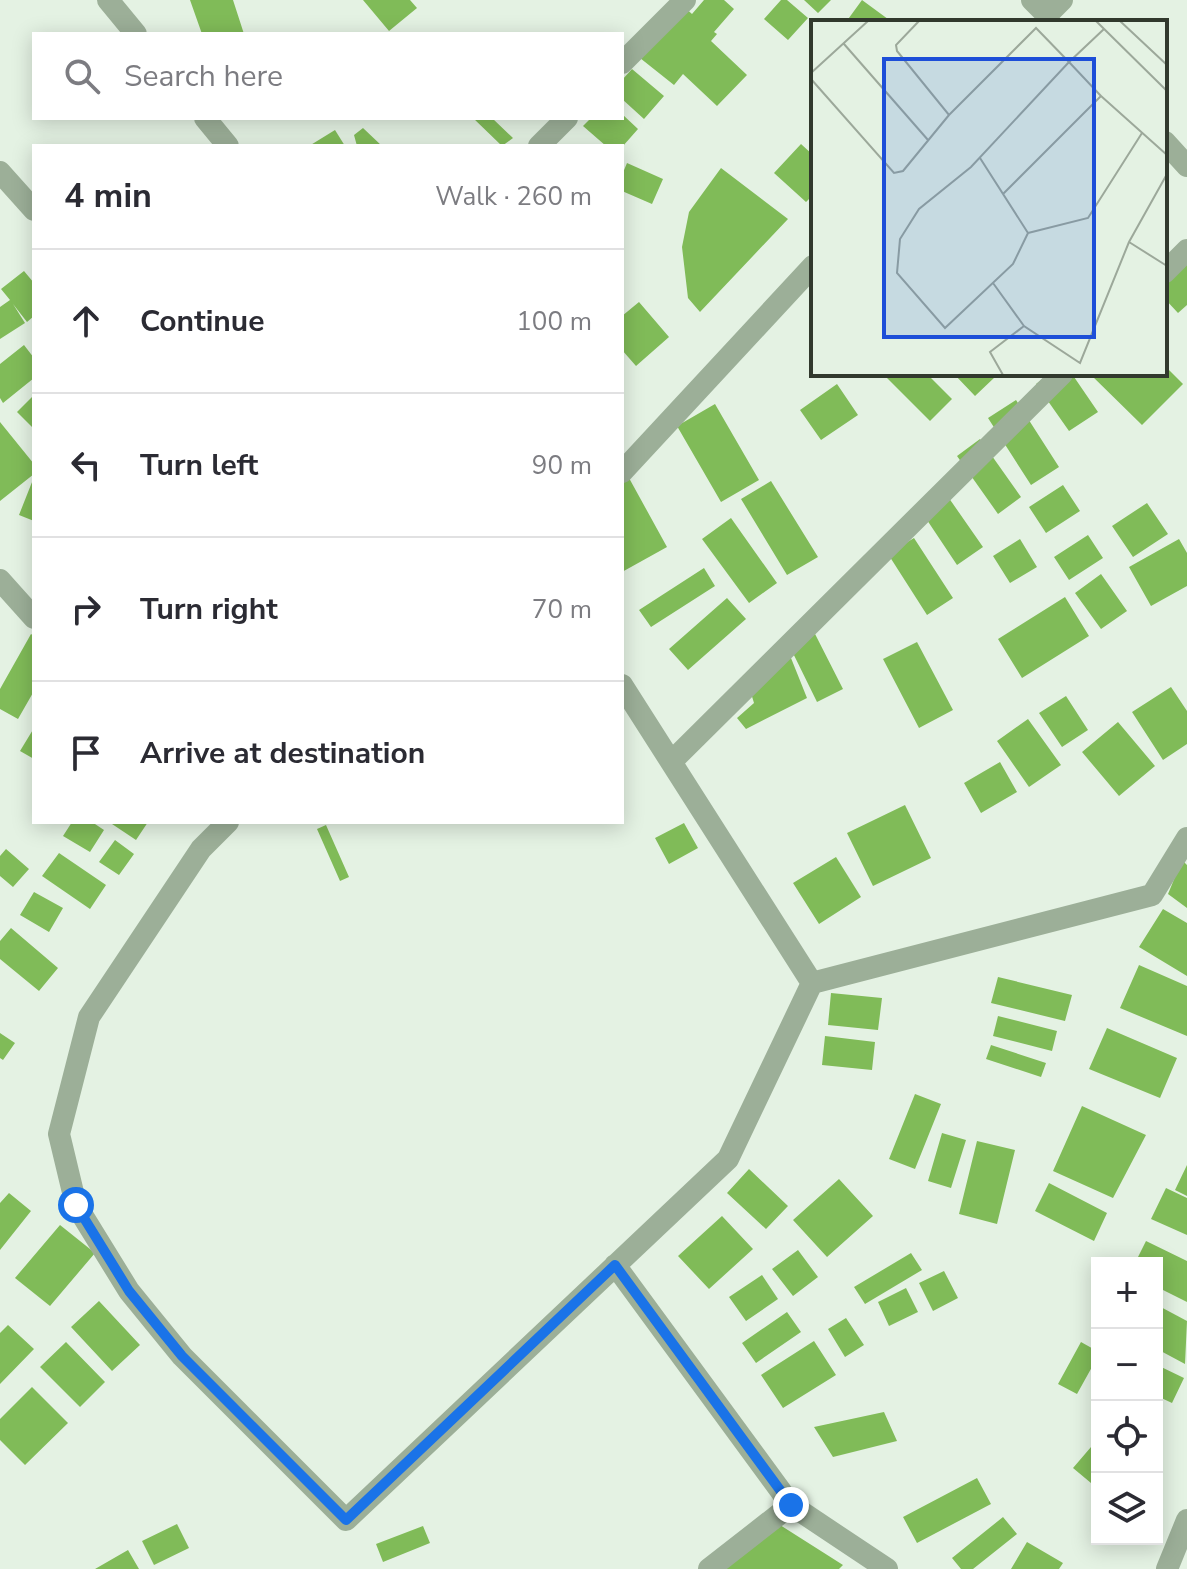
<!DOCTYPE html>
<meta charset="utf-8">
<style>
body{margin:0;font-family:"Nunito Sans",sans-serif;background:#f7f7f7;color:#2b2b33}
.controls{position:absolute;right:24px;bottom:24px;display:grid;overflow:hidden;border-radius:0px;box-shadow:0 4px 20px #0003}
.controls button{width:72px;height:72px;display:grid;place-items:center;padding:0;border:0;border-bottom:2px solid #e1e1e2;background:#fff;color:#2b2b33;font:40px sans-serif}
.stop{position:absolute;width:24px;height:24px;margin:-18px;border:6px solid #1a73e8;border-radius:50%;background:#fff}
.stop.end{background:#1a73e8;border-color:#fff;box-shadow:0 2px 8px #0008}
.list{margin:0;padding:0;list-style:none}
h2{display:flex;justify-content:space-between;align-items:center;height:104px;margin:0;padding:0 32px;font-size:34px}
h2 small{font-size:26px;font-weight:400;color:#7c7c81}
.list li{display:grid;grid-template-columns:52px 1fr auto;gap:24px;align-items:center;box-sizing:border-box;height:144px;padding:0 32px;border-top:2px solid #e1e1e2}
.list b{display:block;font-size:30px;white-space:nowrap}
.list em{font-size:26px;font-style:normal;color:#7c7c81}
.icon{flex:none;width:44px;height:44px;fill:none;stroke:currentColor;stroke-width:2;stroke-linecap:round;stroke-linejoin:round}
.map{position:relative;flex:none;width:1187px;height:1569px;overflow:hidden}
.search{position:absolute;background:#fff;box-shadow:0 4px 20px #0003;left:32px;top:32px;width:592px;height:88px;display:flex;align-items:center;gap:20px;box-sizing:border-box;padding:0 28px;border-radius:0px;color:#7c7c81;font-size:30px}
.panel{position:absolute;background:#fff;box-shadow:0 4px 20px #0003;left:32px;top:144px;width:592px;height:680px;border-radius:0px}
.map>svg:first-child{display:block}
.building{fill:#80bb58}
.lines{fill:none;stroke-linecap:round;stroke-linejoin:round}
.minor{stroke:#9caf98;stroke-width:22}
.route{stroke:#1a73e8;stroke-width:10}
.inset-road{fill:none;stroke:#9ca89a;stroke-width:2}
.view{fill:#1d4ed8;fill-opacity:0.15;stroke:#1d4ed8;stroke-width:4}
.inset-edge{fill:none;stroke:#31392d;stroke-width:4}
</style>
<div class="map">
<svg width="1187" height="1569" viewBox="0 0 1187 1569">
<rect width="100%" height="100%" fill="#e4f2e3"/>
<path class="building" d="M190,0H233L244,34H202Z
M363,0H410L417,8L389,31Z
M704,0H724L734,9L714,32L717,34L711,41L747,75L717,106L683,74L674,85L640,58L683,6L692,14Z
M781,0H787L808,18L788,40L764,19Z
M804,0H831L818,13Z
M862,0L892,22H846Z
M632,69L664,96L644,119L622,99V80Z
M622,114L638,129L623,146H606L583,126L591,118H622Z
M473,118H492L513,138L502,146Z
M363,128L382,146H357L354,135Z
M335,130L345,146H309Z
M801,144L813,155V195L806,202L774,173Z
M627,163L663,179L652,204L622,191V175Z
M721,168L788,219L700,312L688,298L682,247L689,212Z
M1187,264V305L1178,313L1165,299V285Z
M24,271L34,283V316L27,322L13,304L25,323L0,339V307L10,300L1,289Z
M639,302L669,337L636,366L622,350V316Z
M24,345L34,358V378L3,403L0,398V364Z
M1165,366L1183,384L1142,425L1090,374H1165Z
M883,374H927L952,399L930,421Z
M954,374H992L995,377L975,396Z
M1049,374H1072L1098,412L1069,431L1036,384Z
M837,384L858,415L821,440L800,410Z
M34,395V429L17,412Z
M1016,400L1059,467L1031,485L988,418Z
M715,404L759,480L721,502L677,426Z
M0,422L34,464V474L0,501Z
M980,439L1021,497L998,514L957,456Z
M34,477V521L19,515Z
M629,478L667,547L622,572V484Z
M771,481L818,557L787,575L741,499Z
M1063,485L1080,511L1046,533L1029,507Z
M944,491L983,547L957,565L919,508Z
M1147,503L1168,534L1133,557L1112,526Z
M731,518L777,583L749,603L702,539Z
M1088,535L1103,558L1069,580L1054,557Z
M914,538L953,598L927,615L888,554Z
M1020,539L1037,567L1010,583L993,556Z
M1179,539L1187,553V586L1151,606L1129,567Z
M704,568L715,586L651,627L639,610Z
M1101,574L1127,611L1101,629L1075,593Z
M1065,597L1089,636L1022,678L998,639Z
M727,598L746,619L688,670L669,649Z
M813,630L843,689L817,702L788,643Z
M31,634L34,636V691L18,719L0,709V689Z
M917,642L953,710L919,728L883,659Z
M785,643L807,698L746,729L737,718L754,703L747,680Z
M1171,687L1187,711V744L1163,760L1132,712Z
M1066,696L1088,730L1062,747L1039,713Z
M1028,719L1061,765L1029,787L997,741Z
M1118,722L1155,766L1119,796L1082,752Z
M34,728V759L20,751Z
M1000,762L1017,792L981,813L964,783Z
M905,805L931,858L873,886L847,833Z
M72,822H92L104,830L90,852L63,836Z
M109,822H148L136,840Z
M684,823L698,848L669,864L655,838Z
M326,825L349,877L340,881L317,829Z
M115,840L134,854L119,875L99,862Z
M6,849L29,869L13,887L0,876V856Z
M59,853L106,885L90,909L42,876Z
M836,857L861,897L819,924L793,883Z
M1182,860L1187,865V908L1168,894Z
M34,892L63,908L49,932L20,915Z
M1163,909L1187,923V976L1139,947Z
M11,928L58,968L39,991L0,959V941Z
M1139,965L1187,986V1036L1120,1008Z
M998,977L1072,995L1065,1021L991,1003Z
M831,993L882,998L878,1030L828,1025Z
M998,1016L1057,1031L1052,1051L993,1036Z
M1107,1028L1177,1058L1160,1098L1089,1069Z
M0,1033L15,1043L3,1060L0,1058Z
M825,1036L875,1042L872,1070L822,1065Z
M991,1045L1046,1063L1041,1077L986,1059Z
M915,1094L941,1104L915,1169L889,1159Z
M1082,1106L1146,1135L1113,1198L1053,1171Z
M942,1133L966,1140L951,1188L928,1181Z
M977,1141L1015,1150L997,1224L959,1214Z
M1187,1165V1196L1175,1190Z
M749,1169L788,1206L766,1229L727,1193Z
M839,1179L873,1216L827,1257L793,1220Z
M1049,1183L1107,1213L1094,1241L1035,1211Z
M1166,1188L1187,1198V1235L1151,1219Z
M9,1193L31,1211L0,1250V1203Z
M722,1216L753,1249L709,1289L678,1256Z
M60,1225L95,1253L50,1306L15,1278Z
M1146,1241L1187,1261V1302L1157,1287V1263H1135Z
M798,1250L818,1277L793,1296L772,1269Z
M911,1253L922,1270L865,1304L854,1287Z
M944,1271L958,1298L933,1311L919,1283Z
M762,1275L778,1299L746,1321L729,1297Z
M906,1288L918,1312L889,1326L878,1302Z
M99,1301L140,1345L112,1371L71,1327Z
M1157,1305L1187,1321L1185,1364L1157,1349Z
M787,1312L801,1332L756,1363L742,1343Z
M846,1318L864,1345L845,1357L828,1329Z
M8,1325L34,1349L0,1384V1333Z
M814,1341L836,1375L783,1408L761,1375Z
M66,1342L105,1382L80,1407L40,1367Z
M1081,1342L1097,1351V1358L1077,1394L1058,1384Z
M1157,1365L1184,1378L1172,1403L1157,1396Z
M32,1387L68,1423L25,1465L0,1440V1419Z
M884,1412L897,1441L833,1457L814,1427Z
M1097,1440V1488L1073,1468Z
M977,1478L991,1504L917,1543L903,1517Z
M1003,1517L1017,1534L973,1569H961L952,1558Z
M177,1524L189,1548L154,1565L142,1541Z
M780,1525L843,1565L839,1569H716Z
M423,1526L430,1543L383,1562L376,1544Z
M1027,1542L1063,1563L1059,1569H1011Z
M128,1550L139,1569H95Z"/>
<g class="lines">
<path class="minor" d="M108,0L136,34
M1032,0L1047,15L1062,0
M622,63L685,0
M205,118L228,146
M1165,142L1187,166
M539,146L567,118
M0,172L34,210
M1165,272L1187,250
M622,472L813,266
M0,580L34,618
M671,762L1062,374
M228,822L201,849L89,1017L59,1134L76,1205L129,1291L182,1356L346,1520L728,1159L812,983L622,685
M812,983L1152,895L1187,838
M615,1265L791,1505L887,1569
M709,1569L791,1505
M1167,1569L1187,1520"/>
</g>
<g class="lines">
<path class="route" d="M76,1205L129,1291L182,1356L346,1520L615,1265L791,1505"/>
</g>
<g transform="translate(811 20)">
<rect width="356" height="356" fill="#e4f2e3"/>
<path class="inset-road" d="M108,1L85,25L86,31L138,95L225,8L258,42L293,9M285,1L356,71M309,1L356,45M33,24L117,120M0,53L57,1M0,59L83,153L92,151L138,95M290,76L356,135M169,138L217,213L202,244L134,308L86,253L89,219L108,189L160,147L258,42L290,76L192,174M217,213L277,198L331,113M318,222L356,246M182,263L213,306L269,343L318,222L356,154M192,355L179,332L213,306"/>
<path class="view" d="M73,39H283V317H73Z"/>
<rect width="356" height="356" class="inset-edge"/>
</g>
</svg>
<div class="controls">
<button>+</button>
<button>−</button>
<button><svg class="icon" aria-label="locate" viewBox="0 0 24 24"><circle cx="12" cy="12" r="6"/><path d="M12 2v4M12 18v4M2 12h4M18 12h4"/></svg></button>
<button><svg class="icon" aria-label="layers" viewBox="0 0 24 24"><path d="M12 4l9 5-9 5-9-5zM3 14l9 5 9-5"/></svg></button>
</div>
<div class="stop" style="left:76px;top:1205px"></div>
<div class="stop end" style="left:791px;top:1505px"></div>
<div class="search"><svg class="icon" aria-label="search" viewBox="0 0 24 24"><circle cx="10" cy="10" r="6"/><path d="M15 15l6 6"/></svg>Search here</div>
<section class="panel">
<h2>4 min<small>Walk · 260 m</small></h2>
<ul class="list">
<li><svg class="icon" aria-label="ahead" viewBox="0 0 24 24"><path d="M12 20V5M6 11l6-6 6 6"/></svg><div><b>Continue</b></div><em>100 m</em></li>
<li><svg class="icon" aria-label="left" viewBox="0 0 24 24"><path d="M17 20v-9H6M10 6l-5 5 5 5"/></svg><div><b>Turn left</b></div><em>90 m</em></li>
<li><svg class="icon" aria-label="right" viewBox="0 0 24 24"><path d="M7 20v-9h11M14 6l5 5-5 5"/></svg><div><b>Turn right</b></div><em>70 m</em></li>
<li><svg class="icon" aria-label="arrive" viewBox="0 0 24 24"><path d="M6 21V4h12l-3 4 3 4H6"/></svg><div><b>Arrive at destination</b></div></li>
</ul>
</section>
</div>
